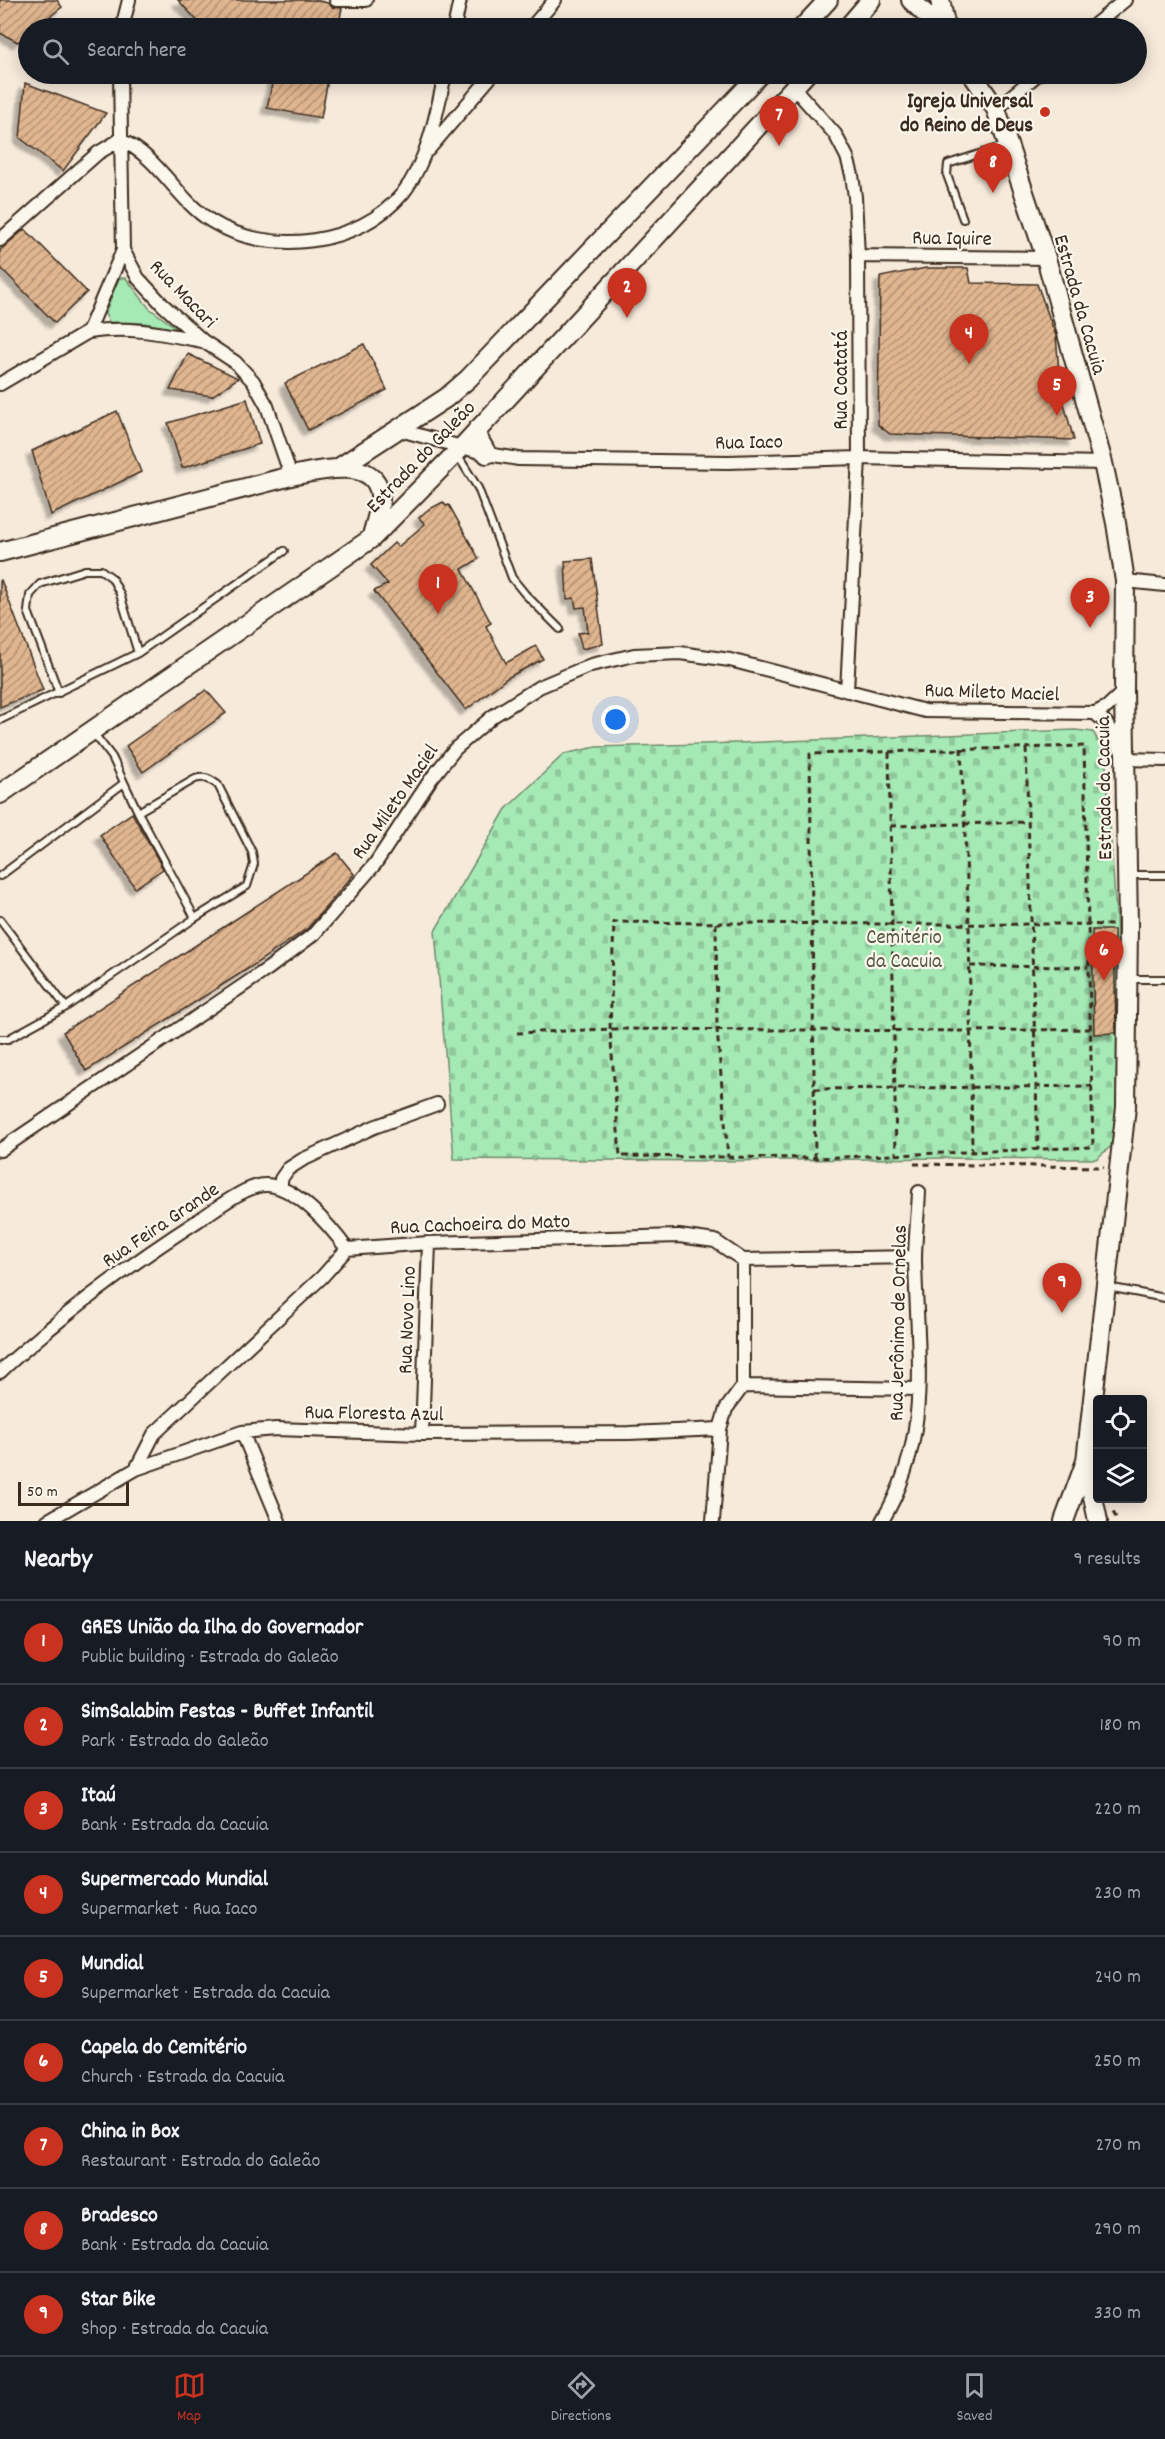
<!DOCTYPE html>
<meta charset="utf-8">
<style>
body{margin:0;font-family:Dekko,sans-serif;background:#20242c;color:#f1f3f6}
.controls{position:absolute;right:18px;bottom:18px;display:grid;overflow:hidden;border-radius:6px;box-shadow:0 3px 15px #0003}
.controls button{width:54px;height:54px;display:grid;place-items:center;padding:0;border:0;border-bottom:2px solid #363941;background:#171b24;color:#f1f3f6;font:30px sans-serif}
.scale{position:absolute;left:18px;bottom:15px;width:111px;box-sizing:border-box;padding-left:6px;border:3px solid #3b2a1e;border-top:0;font-size:16px;line-height:21px;white-space:nowrap;color:#3b2a1e;-webkit-text-stroke:4px #fbf7ec;paint-order:stroke}
.you{position:absolute;left:616px;top:720px;width:21px;height:21px;margin:-15px;border:4px solid #fff;border-radius:50%;background:#1a73e8;box-shadow:0 0 0 9px #1a73e833}
.badge{display:grid;place-items:center;width:39px;height:39px;border-radius:50%;background:#c8321e;color:#fff;font-size:20px;font-weight:700}
.pin{position:absolute;translate:-50% -50px;filter:drop-shadow(0 2px 3px #0008)}
.pin::after{content:'';position:absolute;top:32px;width:21px;height:18px;background:inherit;clip-path:polygon(0 0,100% 0,50% 100%)}
.list{margin:0;padding:0;list-style:none}
h2{display:flex;justify-content:space-between;align-items:center;height:78px;margin:0;padding:0 24px;font-size:26px}
h2 small{font-size:20px;font-weight:400;color:#9ea1a6}
.list li{display:grid;grid-template-columns:39px 1fr auto;gap:18px;align-items:center;box-sizing:border-box;height:84px;padding:0 24px;border-top:2px solid #363941}
.list b{display:block;font-size:22px;white-space:nowrap}
.list p{margin:0;font-size:20px;white-space:nowrap;color:#9ea1a6}
.list em{font-size:20px;font-style:normal;color:#9ea1a6}
.icon{flex:none;width:33px;height:33px;fill:none;stroke:currentColor;stroke-width:2;stroke-linecap:round;stroke-linejoin:round}
.map{position:relative;flex:none;width:1165px;height:1521px;overflow:hidden}
.search{position:absolute;background:#171b24;box-shadow:0 3px 15px #0003;left:18px;right:18px;top:18px;height:66px;display:flex;align-items:center;gap:15px;box-sizing:border-box;padding:0 21px;border-radius:33px;color:#9ea1a6;font-size:22px}
.sheet{height:834px;background:#171b24}
nav{display:flex;justify-content:space-around;align-items:center;box-sizing:border-box;height:84px;border-top:2px solid #363941;background:#171b24;font-size:16px;color:#9ea1a6}
nav a{display:grid;justify-items:center;gap:3px}
nav .on{color:#c8321e}
.map>svg:first-child{display:block}
.cemetery{fill:url(#cemetery-stones);stroke:#708a6a;stroke-width:1.5}
.green{fill:#a5e9b5;stroke:#708a6a;stroke-width:1.5}
.building{fill:url(#building-hatch);stroke:#3b2a1e;stroke-width:1.5;filter:url(#shadow)}
.lines{fill:none;stroke-linecap:round;stroke-linejoin:round}
.service-casing{stroke:#3b2a1e;stroke-width:10}
.minor-casing{stroke:#3b2a1e;stroke-width:16}
.secondary-casing{stroke:#3b2a1e;stroke-width:22}
.path{stroke:#3b2a1e;stroke-width:3;stroke-dasharray:6 4.5;stroke-linecap:butt}
.service{stroke:#fbf7ec;stroke-width:6}
.minor{stroke:#fbf7ec;stroke-width:12}
.secondary{stroke:#fbf7ec;stroke-width:18}
.poi-dot{fill:#c8321e;stroke:#fbf7ec;stroke-width:2}
.labels{text-anchor:middle;stroke-width:4.5;stroke-linejoin:round;paint-order:stroke}
.poi-label{font-size:21px;font-weight:bold;fill:#3b2a1e;stroke:#fbf7ec;text-anchor:end}
.street-label{font-size:21px;fill:#3b2a1e;stroke:#fbf7ec}
.park-label{font-size:21px;fill:#565a44;stroke:#fbf7ec}
</style>
<div class="map">
<svg width="1165" height="1521" viewBox="0 0 1165 1521">
<defs>
<pattern id="cemetery-stones" width="16" height="16" patternUnits="userSpaceOnUse" patternTransform="scale(1.5)"><rect width="16" height="16" fill="#a5e9b5"/><path d="M2 7V4a2 2 0 0 1 4 0v3zM10 15v-3a2 2 0 0 1 4 0v3z" fill="#8fc89b"/></pattern>
<pattern id="building-hatch" width="6" height="6" patternUnits="userSpaceOnUse" patternTransform="scale(1.5)"><rect width="6" height="6" fill="#e0b690"/><path d="M-1 1l2-2M0 6l6-6M5 7l2-2" fill="none" stroke="#b79475"/></pattern>
<filter id="shadow"><feDropShadow dx="-5.5" dy="5.5" stdDeviation="1.5" flood-color="#0004"/></filter>
</defs>
<rect width="100%" height="100%" fill="#f6eada"/>
<filter id="ink" filterUnits="userSpaceOnUse"><feTurbulence type="fractalNoise" baseFrequency=".0167" numOctaves="2"/><feDisplacementMap in="SourceGraphic" scale="12" xChannelSelector="R" yChannelSelector="G"/><feConvolveMatrix kernelMatrix="1 2 1 2 8 2 1 2 1" color-interpolation-filters="sRGB"/></filter>
<g filter="url(#ink)">
<path class="cemetery" d="M1075,730L1093,732L1105,752L1116,914L1122,1109L1115,1143L1096,1159L945,1158L722,1161L454,1159L435,931L506,809L564,754L596,747L738,743Z"/>
<path class="green" d="M118,278H126L149,308L175,327L173,329L144,323L109,322L105,314Z"/>
<path class="building" d="M0,0H57L62,7L35,28H28V33L18,42L0,33Z
M178,0H315L328,3L332,7L342,8L338,28H204Z
M274,74H329L321,118L267,108Z
M25,83L106,113L63,171L20,138Z
M25,229L87,292L55,323L0,267V250Z
M926,268H968L971,283L1037,284L1056,336L1061,393L1074,440L890,434L878,425L880,277Z
M364,344L387,390L308,430L285,383Z
M188,354L238,378L212,396L170,390Z
M247,399L260,444L182,468L168,423Z
M117,411L141,472L51,515L32,451Z
M443,502L446,506L449,505L479,559L462,569L491,623L486,626L506,663L536,646L543,659L507,678L466,710L374,591L388,584L371,565L394,543L398,547L425,524L419,518L426,511Z
M592,559L603,644L582,649L578,633L588,632L585,607L576,608L574,598L567,599L565,561Z
M1,580L43,690L0,707V581Z
M206,690L226,713L143,772L126,746Z
M132,813L163,869L135,888L100,835Z
M337,853L354,874L308,928L249,968L86,1071L63,1032Z
M1092,930H1114L1116,1033L1094,1034Z"/>
<g class="lines">
<g class="service-casing">
<path id="service" d="M963,219L947,175L948,164L1007,145
M458,456L478,488L512,578L525,594L560,629
M59,693L28,611L30,595L40,584L85,570H101L112,578L120,594L138,653
M0,720L138,653L284,551
M92,731L112,757L138,812L195,918
M1128,875H1165
M0,876L124,783
M0,920L66,1007
M1128,979H1165
M0,1039H8L66,1007L195,918L247,886L254,864L252,852L218,785C210,779 205,776 195,779L138,812
M1108,1287L1165,1298"/>
</g>
<g class="minor-casing">
<path id="minor" d="M336,0H366
M122,28L129,0
M454,28L460,0
M531,28L555,0
M1091,28L1125,0
M120,74L123,250L138,278L163,305L203,341L235,362L253,381L267,406L291,476
M794,88L835,134L847,157L852,175L855,197L858,256L859,458L847,691
M996,109L1038,74
M428,150L493,74
M0,240L98,153L120,140C159,156 176,199 211,221C269,257 359,246 403,193C428,161 437,112 445,74
M858,256L1046,258
M88,332C130,326 161,333 202,341
M0,384L88,332L123,250
M400,430L487,454L519,459L728,462L859,458L1103,463
M1125,581L1165,585
M1095,713L1107,707L1124,691
M0,1150L269,968L314,934L375,864L431,779L455,749L493,716L539,687L591,665L634,655L680,653L730,660L925,711L1095,713L1106,723L1126,759L1165,760
M281,1186V1179L288,1169L302,1160L374,1127L437,1104
M0,1372C15,1357 32,1344 48,1330C96,1290 146,1254 199,1220C216,1209 247,1184 267,1185C297,1187 330,1226 347,1249
M743,1386L918,1389
M242,1432L279,1521
M422,1434L429,1243
M136,1469L154,1434L322,1277L347,1249L429,1243L679,1236L715,1241L743,1260L915,1257
M47,1521L136,1469L242,1432L276,1429L422,1434L629,1433L720,1429
M713,1521L720,1429L726,1409L743,1386V1260
M882,1521C933,1437 917,1354 915,1261C915,1238 918,1214 919,1192"/>
</g>
<g class="secondary-casing">
<path id="secondary" d="M911,0L940,28
M940,0L946,28
M802,28L828,0
M847,28L871,0
M972,74L996,109L1046,258L1103,463L1116,523L1125,581L1124,691L1128,925L1126,1107L1086,1461L1064,1521
M477,430L478,438L487,454
M340,467L446,398L468,379L760,74
M0,552L291,476C316,471 376,455 380,495C381,509 375,523 372,536
M0,794L372,538L462,447L806,74
M1086,1463L1098,1521"/>
</g>
<path class="path" d="M961,748L969,924L972,1153
M1026,748L1038,1150
M889,752L896,1155
M891,826L1028,822
M716,923L717,1029L728,1157
M970,966L1088,967
M517,1033L610,1029L971,1031L1090,1029
M814,1089L1092,1086
M815,1158L810,754L1084,746L1093,1147L815,1158L620,1156L610,1029L614,922C724,923 833,924 943,924C999,925 1055,923 1112,925
M914,1164L1104,1167
M1113,1512L1118,1521"/>
<use href="#service" class="service"/>
<use href="#minor" class="minor"/>
<use href="#secondary" class="secondary"/>
</g>
</g>
<circle class="poi-dot" cx="1045" cy="112" r="6"/>
<g class="labels">
<g class="poi-label">
<text x="1033" y="107">Igreja Universal<tspan x="1033" dy="24">do Reino de Deus</tspan></text>
</g>
<g class="street-label">
<text transform="translate(952 237) rotate(1)" y="7">Rua Iquire</text>
<text transform="translate(184 293) rotate(46)" y="7">Rua Macari</text>
<text transform="translate(1081 304) rotate(74)" y="7">Estrada da Cacuia</text>
<text transform="translate(840 380) rotate(-90)" y="7">Rua Coatatá</text>
<text transform="translate(749 441) rotate(-1)" y="7">Rua Iaco</text>
<text transform="translate(420 456) rotate(-46)" y="7">Estrada do Galeão</text>
<text transform="translate(992 691) rotate(2)" y="7">Rua Mileto Maciel</text>
<text transform="translate(1103 788) rotate(-91)" y="7">Estrada da Cacuia</text>
<text transform="translate(394 801) rotate(-55)" y="7">Rua Mileto Maciel</text>
<text transform="translate(480 1223) rotate(-2)" y="7">Rua Cachoeira do Mato</text>
<text transform="translate(160 1224) rotate(-34)" y="7">Rua Feira Grande</text>
<text transform="translate(406 1320) rotate(-88)" y="7">Rua Novo Lino</text>
<text transform="translate(897 1323) rotate(-89)" y="7">Rua Jerônimo de Ornelas</text>
<text transform="translate(374 1412) rotate(1)" y="7">Rua Floresta Azul</text>
</g>
<g class="park-label">
<text x="904" y="943">Cemitério<tspan x="904" dy="24">da Cacuia</tspan></text>
</g>
</g>
</svg>
<div class="controls">
<button><svg class="icon" aria-label="locate" viewBox="0 0 24 24"><circle cx="12" cy="12" r="6"/><path d="M12 2v4M12 18v4M2 12h4M18 12h4"/></svg></button>
<button><svg class="icon" aria-label="layers" viewBox="0 0 24 24"><path d="M12 4l9 5-9 5-9-5zM3 14l9 5 9-5"/></svg></button>
</div>
<div class="scale">50 m</div>
<div class="you"></div>
<div class="pin badge" style="left:438px;top:614px">1</div>
<div class="pin badge" style="left:627px;top:318px">2</div>
<div class="pin badge" style="left:1090px;top:628px">3</div>
<div class="pin badge" style="left:969px;top:364px">4</div>
<div class="pin badge" style="left:1057px;top:416px">5</div>
<div class="pin badge" style="left:1104px;top:981px">6</div>
<div class="pin badge" style="left:779px;top:146px">7</div>
<div class="pin badge" style="left:993px;top:193px">8</div>
<div class="pin badge" style="left:1062px;top:1313px">9</div>
<div class="search"><svg class="icon" aria-label="search" viewBox="0 0 24 24"><circle cx="10" cy="10" r="6"/><path d="M15 15l6 6"/></svg>Search here</div>
</div>
<section class="sheet">
<h2>Nearby<small>9 results</small></h2>
<ul class="list">
<li><span class="badge">1</span><div><b>GRES União da Ilha do Governador</b><p>Public building · Estrada do Galeão</p></div><em>90 m</em></li>
<li><span class="badge">2</span><div><b>SimSalabim Festas - Buffet Infantil</b><p>Park · Estrada do Galeão</p></div><em>180 m</em></li>
<li><span class="badge">3</span><div><b>Itaú</b><p>Bank · Estrada da Cacuia</p></div><em>220 m</em></li>
<li><span class="badge">4</span><div><b>Supermercado Mundial</b><p>Supermarket · Rua Iaco</p></div><em>230 m</em></li>
<li><span class="badge">5</span><div><b>Mundial</b><p>Supermarket · Estrada da Cacuia</p></div><em>240 m</em></li>
<li><span class="badge">6</span><div><b>Capela do Cemitério</b><p>Church · Estrada da Cacuia</p></div><em>250 m</em></li>
<li><span class="badge">7</span><div><b>China in Box</b><p>Restaurant · Estrada do Galeão</p></div><em>270 m</em></li>
<li><span class="badge">8</span><div><b>Bradesco</b><p>Bank · Estrada da Cacuia</p></div><em>290 m</em></li>
<li><span class="badge">9</span><div><b>Star Bike</b><p>Shop · Estrada da Cacuia</p></div><em>330 m</em></li>
</ul>
</section>
<nav>
<a class="on"><svg class="icon" aria-label="map" viewBox="0 0 24 24"><path d="M3 6l6-2 6 2 6-2v14l-6 2-6-2-6 2zM9 4v14M15 6v14"/></svg>Map</a>
<a><svg class="icon" aria-label="directions" viewBox="0 0 24 24"><path d="M12 3l9 9-9 9-9-9zM9 14v-3h6M13 9l2 2-2 2"/></svg>Directions</a>
<a><svg class="icon" aria-label="saved" viewBox="0 0 24 24"><path d="M7 4h10v16l-5-4-5 4z"/></svg>Saved</a>
</nav>
